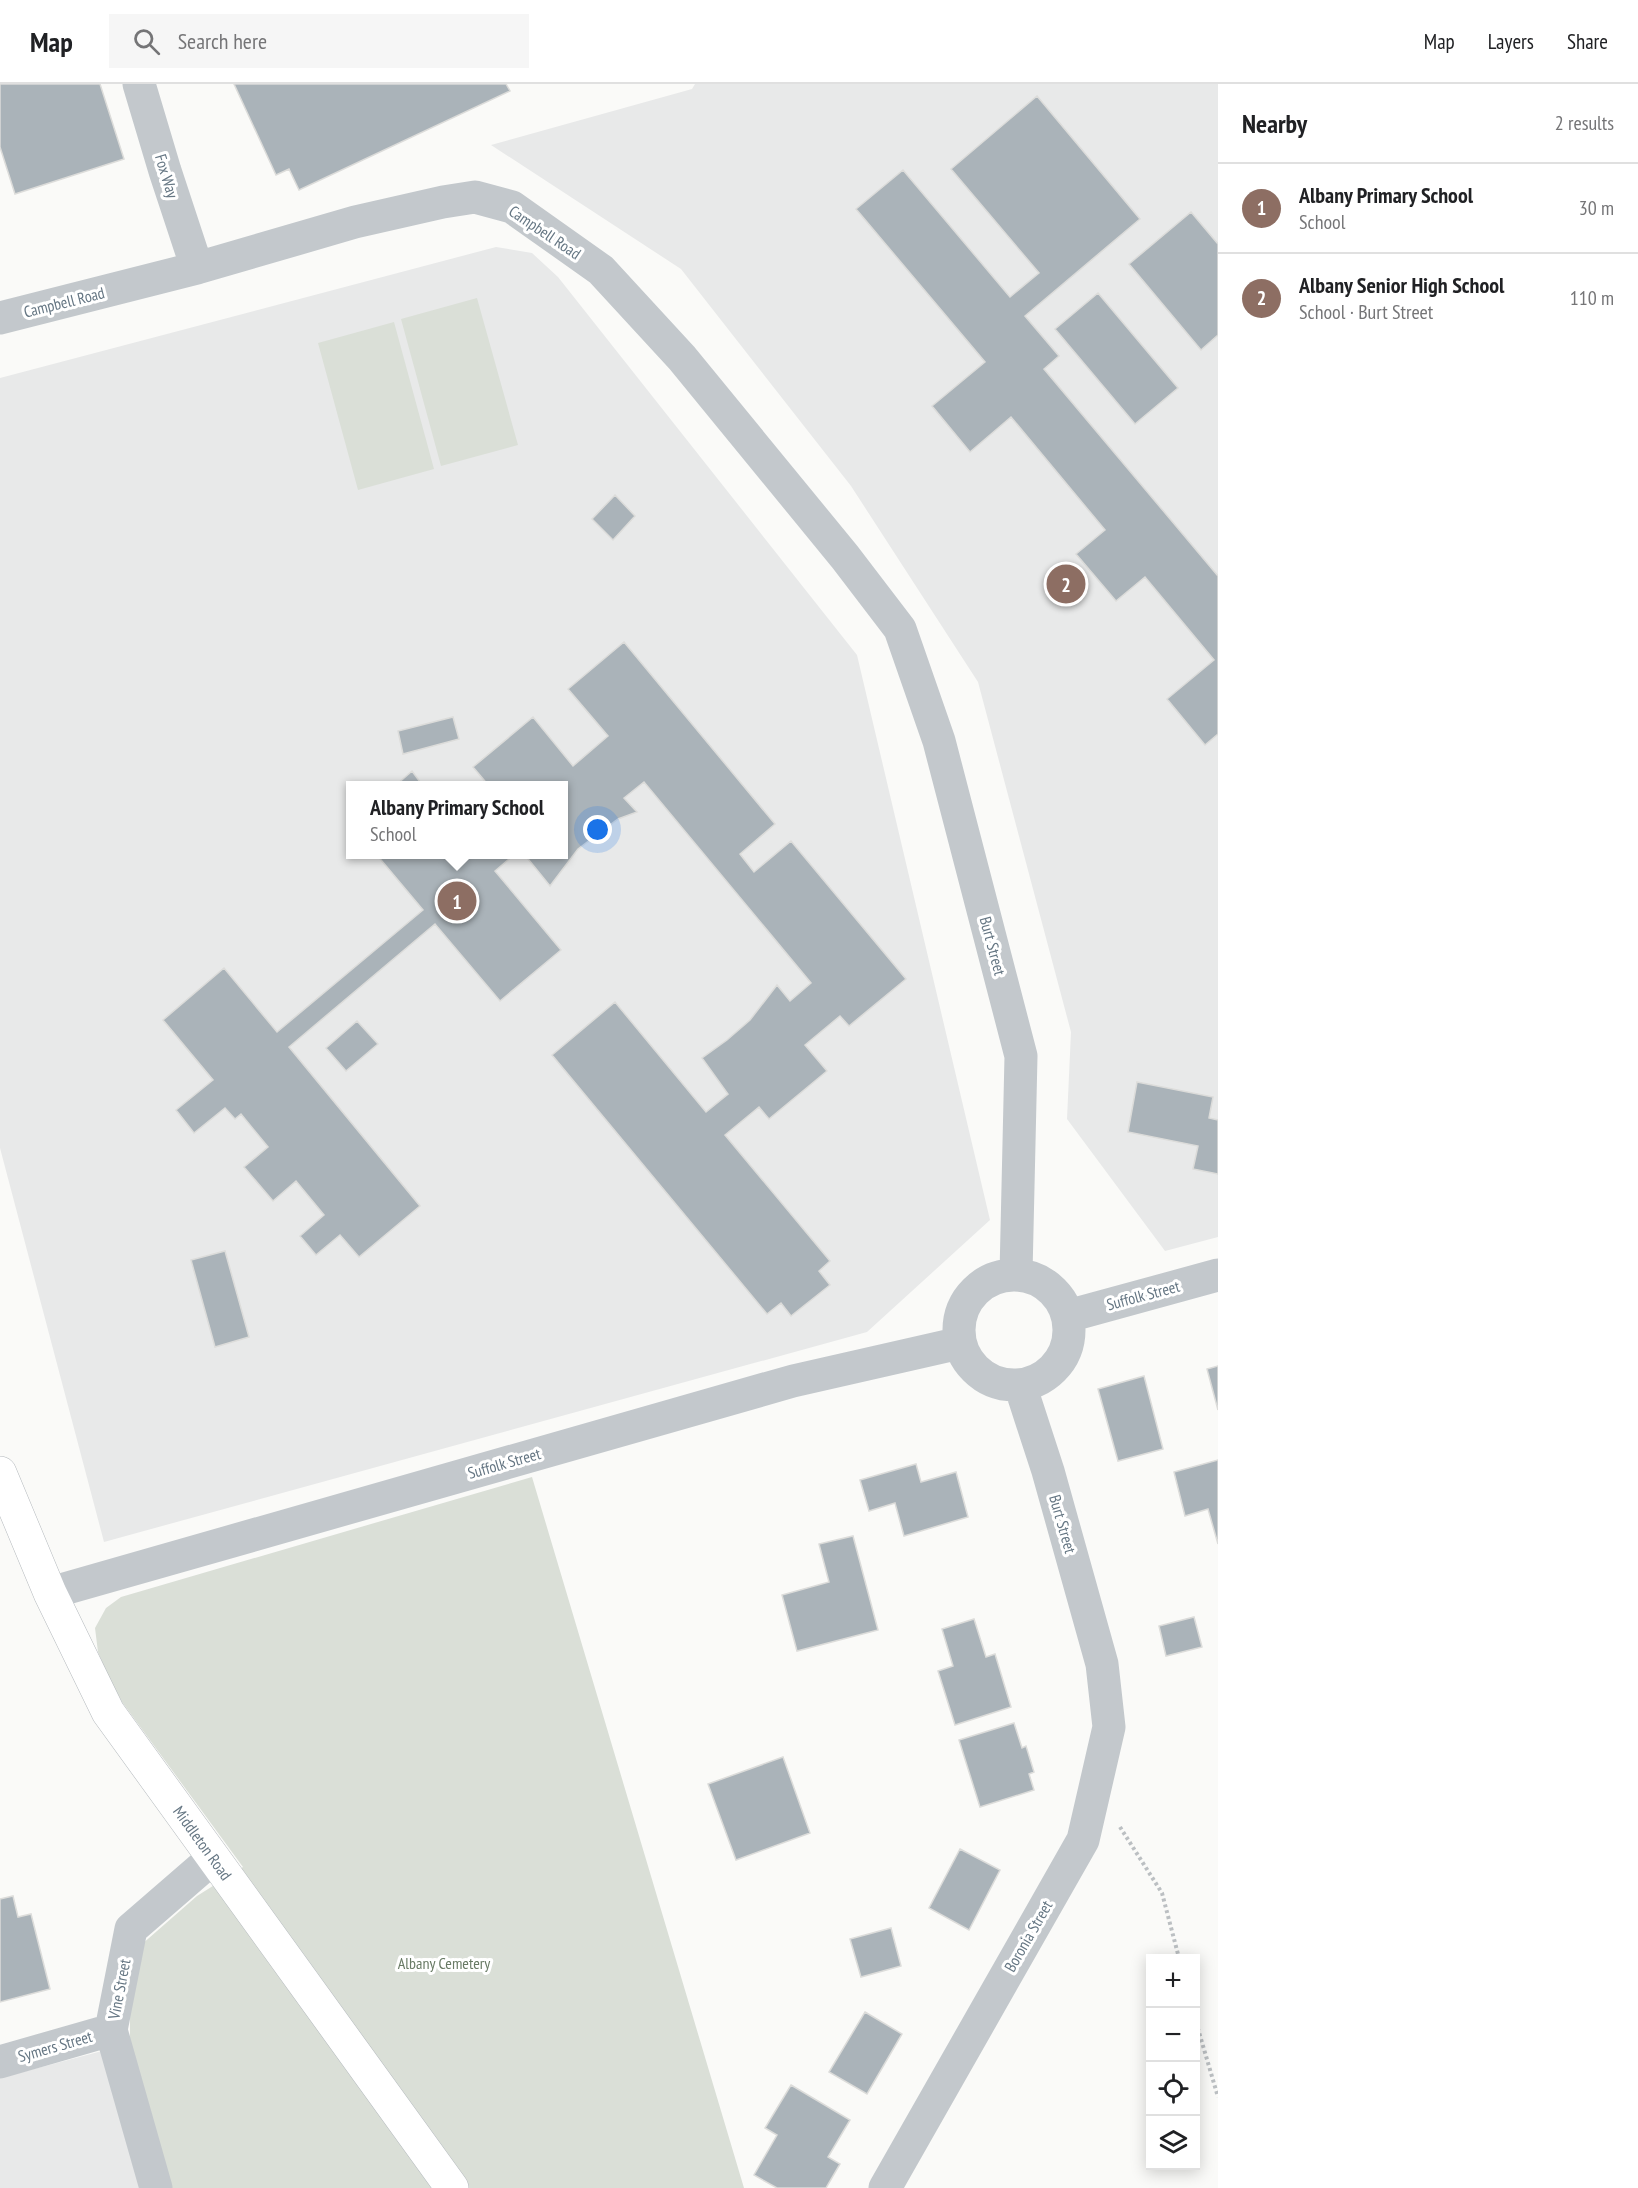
<!DOCTYPE html>
<meta charset="utf-8">
<style>
body{margin:0;font-family:"PT Sans Narrow",sans-serif;background:#f6f6f6;color:#202124}
.controls{position:absolute;right:18px;bottom:18px;display:grid;overflow:hidden;border-radius:0px;box-shadow:0 3px 15px #0003}
.controls button{width:54px;height:54px;display:grid;place-items:center;padding:0;border:0;border-bottom:2px solid #e0e0e0;background:#fff;color:#202124;font:30px sans-serif}
.you{position:absolute;left:598px;top:746px;width:21px;height:21px;margin:-15px;border:4px solid #fff;border-radius:50%;background:#1a73e8;box-shadow:0 0 0 9px #1a73e833}
.badge{display:grid;place-items:center;width:39px;height:39px;border-radius:50%;background:#e4572e;color:#fff;font-size:20px;font-weight:700}
.pin{position:absolute;translate:-50% -50%;border:3px solid #fff;box-shadow:0 2px 6px #0006}
.popup{position:absolute;left:346px;top:697px;width:222px;height:78px;box-sizing:border-box;display:grid;place-content:center;border-radius:0px;background:#fff;filter:drop-shadow(0 2px 4px #0005);font-size:20px;white-space:nowrap;color:#757577}
.popup b{font-size:22px;color:#202124}
.popup::after{content:'';position:absolute;left:50%;top:100%;margin-left:-12px;border:12px solid transparent;border-top-color:#fff}
.list{margin:0;padding:0;list-style:none}
h2{display:flex;justify-content:space-between;align-items:center;height:78px;margin:0;padding:0 24px;font-size:26px}
h2 small{font-size:20px;font-weight:400;color:#757577}
.list li{display:grid;grid-template-columns:39px 1fr auto;gap:18px;align-items:center;box-sizing:border-box;height:90px;padding:0 24px;border-top:2px solid #e0e0e0}
.list b{display:block;font-size:22px;white-space:nowrap}
.list p{margin:0;font-size:20px;white-space:nowrap;color:#757577}
.list em{font-size:20px;font-style:normal;color:#757577}
.icon{flex:none;width:33px;height:33px;fill:none;stroke:currentColor;stroke-width:2;stroke-linecap:round;stroke-linejoin:round}
.map{position:relative;flex:none;width:1218px;height:2104px;overflow:hidden}
header{display:flex;align-items:center;gap:36px;box-sizing:border-box;height:84px;padding:0 30px;background:#fff;border-bottom:2px solid #e0e0e0}
header strong{font-size:28px}
nav{display:flex;gap:33px;margin-inline-start:auto;font-size:21px}
.search{width:420px;height:54px;background:#f6f6f6;display:flex;align-items:center;gap:15px;box-sizing:border-box;padding:0 21px;border-radius:0px;color:#757577;font-size:22px}
main{display:flex}
aside{flex:1;background:#fff}
.map>svg:first-child{display:block}
.built{fill:#e8e9e9;fill-rule:evenodd}
.green{fill:#dadfd7}
.building{fill:#aab3b9;stroke:#dcdcda;stroke-width:1.5}
.lines{fill:none;stroke-linecap:round;stroke-linejoin:round}
.major-casing{stroke:#b5babe;stroke-width:34}
.path{stroke:#bbbfc2;stroke-width:4;stroke-dasharray:3 3;stroke-linecap:butt}
.minor{stroke:#c3c8cc;stroke-width:33}
.major{stroke:#fff;stroke-width:33}
.labels{text-anchor:middle;stroke-width:6;stroke-linejoin:round;paint-order:stroke}
.street-label{font-size:16px;fill:#657683;stroke:#fff}
.park-label{font-size:16px;fill:#687a64;stroke:#fff}
</style>
<header>
<strong>Map</strong>
<div class="search"><svg class="icon" aria-label="search" viewBox="0 0 24 24"><circle cx="10" cy="10" r="6"/><path d="M15 15l6 6"/></svg>Search here</div>
<nav><a>Map</a><a>Layers</a><a>Share</a></nav>
</header>
<main>
<div class="map">
<svg width="1218" height="2104" viewBox="0 0 1218 2104">
<rect width="100%" height="100%" fill="#fafaf8"/>
<path class="built" d="M695,0H1218V1153L1165,1167L1067,1035L1071,948L978,598L851,402L681,185L491,61L692,5Z
M496,163L532,169L558,193L857,571L990,1136L867,1248L104,1458L0,1064V294ZM350,702H564V770H350Z
M102,1967L140,2104H0V1994Z"/>
<path class="green" d="M477,214L518,361L441,382L401,235Z
M394,238L434,385L358,406L318,259Z
M532,1393L744,2104H166L130,1962V1908L141,1861L197,1812L243,1783L122,1618L107,1590L98,1568L95,1544L106,1524L121,1513Z"/>
<path class="building" d="M0,0H100L124,75L15,110L0,63Z
M234,0H506L510,7L299,106L289,85L276,91Z
M1037,12L1140,135L1025,232L1059,272L1044,285L1218,492V650L1205,661L1167,615L1214,576L1145,493L1116,517L1076,470L1105,446L1011,333L970,368L932,322L985,278L856,125L903,86L1010,213L1039,189L951,85Z
M1191,128L1218,160V251L1201,266L1129,180Z
M1098,209L1178,304L1135,340L1055,245Z
M615,411L635,432L613,456L592,435Z
M624,558L775,740L740,770L754,788L791,757L906,895L849,942L840,932L805,961L827,987L769,1035L759,1023L725,1051L830,1177L819,1187L830,1201L791,1232L781,1219L767,1230L552,971L615,918L706,1028L728,1010L702,974L727,956L750,936L777,901L790,917L811,899L644,698L624,714L637,728L618,735L578,765L550,802L524,770H564V702H489L473,683L533,633L573,682L608,652L568,605Z
M453,633L459,655L403,670L398,647Z
M412,687L423,702H395Z
M376,770H515L495,787L561,866L500,917L435,840L289,963L420,1122L359,1173L340,1151L316,1171L300,1152L324,1131L296,1097L273,1117L244,1083L268,1063L241,1030L235,1035L225,1024L194,1049L176,1026L213,996L163,936L224,884L277,948L423,826Z
M357,937L378,960L346,987L326,964Z
M1137,998L1213,1013L1209,1034L1218,1036V1090L1193,1085L1198,1062L1128,1048Z
M225,1167L249,1253L215,1263L191,1176Z
M1218,1282V1326L1207,1285Z
M1144,1292L1163,1365L1118,1377L1098,1305Z
M1218,1376V1460L1208,1425L1185,1432L1174,1388Z
M916,1380L921,1398L956,1388L968,1433L904,1452L895,1419L869,1427L860,1396Z
M853,1452L878,1546L797,1567L782,1511L829,1498L819,1460Z
M1194,1533L1202,1563L1166,1572L1159,1542Z
M974,1535L986,1573L995,1570L1011,1623L955,1641L938,1587L953,1582L942,1545Z
M1014,1639L1022,1664L1026,1662L1034,1688L1029,1690L1034,1706L980,1723L959,1656Z
M783,1673L810,1749L736,1776L708,1700Z
M960,1765L1000,1786L969,1846L929,1824Z
M13,1812L18,1833L31,1830L50,1905L0,1918V1815Z
M891,1844L901,1882L861,1893L850,1855Z
M865,1928L902,1950L867,2010L829,1988Z
M791,2001L850,2036L828,2073L840,2080L826,2104H777L754,2091L777,2051L765,2044Z"/>
<g class="lines">
<g class="major-casing">
<g id="major">
<path id="s1" d="M0,1389L50,1509L108,1628L452,2104"/>
</g>
</g>
<path class="path" d="M1120,1743L1162,1809L1179,1874
M1196,1938L1218,2013"/>
<path class="minor" d="M139,0L165,87L197,184
M0,234L197,184L355,138L443,118L475,113L512,123L601,186L682,274L845,473L900,545L939,657L1021,972L1016,1190
M959 1246a55 55 0 1 1 110 0a55 55 0 1 1-110 0Z
M1068,1232L1218,1191
M50,1509L793,1297L960,1259
M0,1978L111,1946
M156,2104L111,1946L131,1845L213,1774
M885,2104L1083,1756L1109,1643L1102,1580L1048,1387L1020,1301"/>
<use href="#major" class="major"/>
</g>
<g class="labels">
<g class="street-label">
<text transform="translate(167 92) rotate(73)" y="6">Fox Way</text>
<text transform="translate(545 148) rotate(34)" y="6">Campbell Road</text>
<text transform="translate(64 218) rotate(-14)" y="6">Campbell Road</text>
<text transform="translate(993 862) rotate(75)" y="6">Burt Street</text>
<text transform="translate(1143 1211) rotate(-15)" y="6">Suffolk Street</text>
<text transform="translate(504 1379) rotate(-16)" y="6">Suffolk Street</text>
<text transform="translate(1063 1440) rotate(74)" y="6">Burt Street</text>
<text dy="6" stroke="none"><textPath href="#s1" startOffset="424">Middleton Road</textPath></text>
<text transform="translate(1028 1852) rotate(-60)" y="6">Boronia Street</text>
<text transform="translate(119 1905) rotate(-79)" y="6">Vine Street</text>
<text transform="translate(55 1962) rotate(-16)" y="6">Symers Street</text>
</g>
<g class="park-label">
<text x="444" y="1885">Albany Cemetery</text>
</g>
</g>
</svg>
<div class="controls">
<button>+</button>
<button>−</button>
<button><svg class="icon" aria-label="locate" viewBox="0 0 24 24"><circle cx="12" cy="12" r="6"/><path d="M12 2v4M12 18v4M2 12h4M18 12h4"/></svg></button>
<button><svg class="icon" aria-label="layers" viewBox="0 0 24 24"><path d="M12 4l9 5-9 5-9-5zM3 14l9 5 9-5"/></svg></button>
</div>
<div class="you"></div>
<div class="pin badge" style="left:457px;top:817px;background:#8d6e63">1</div>
<div class="popup"><b>Albany Primary School</b>School</div>
<div class="pin badge" style="left:1066px;top:500px;background:#8d6e63">2</div>
</div>
<aside>
<h2>Nearby<small>2 results</small></h2>
<ul class="list">
<li><span class="badge" style="background:#8d6e63">1</span><div><b>Albany Primary School</b><p>School</p></div><em>30 m</em></li>
<li><span class="badge" style="background:#8d6e63">2</span><div><b>Albany Senior High School</b><p>School · Burt Street</p></div><em>110 m</em></li>
</ul>
</aside>
</main>
